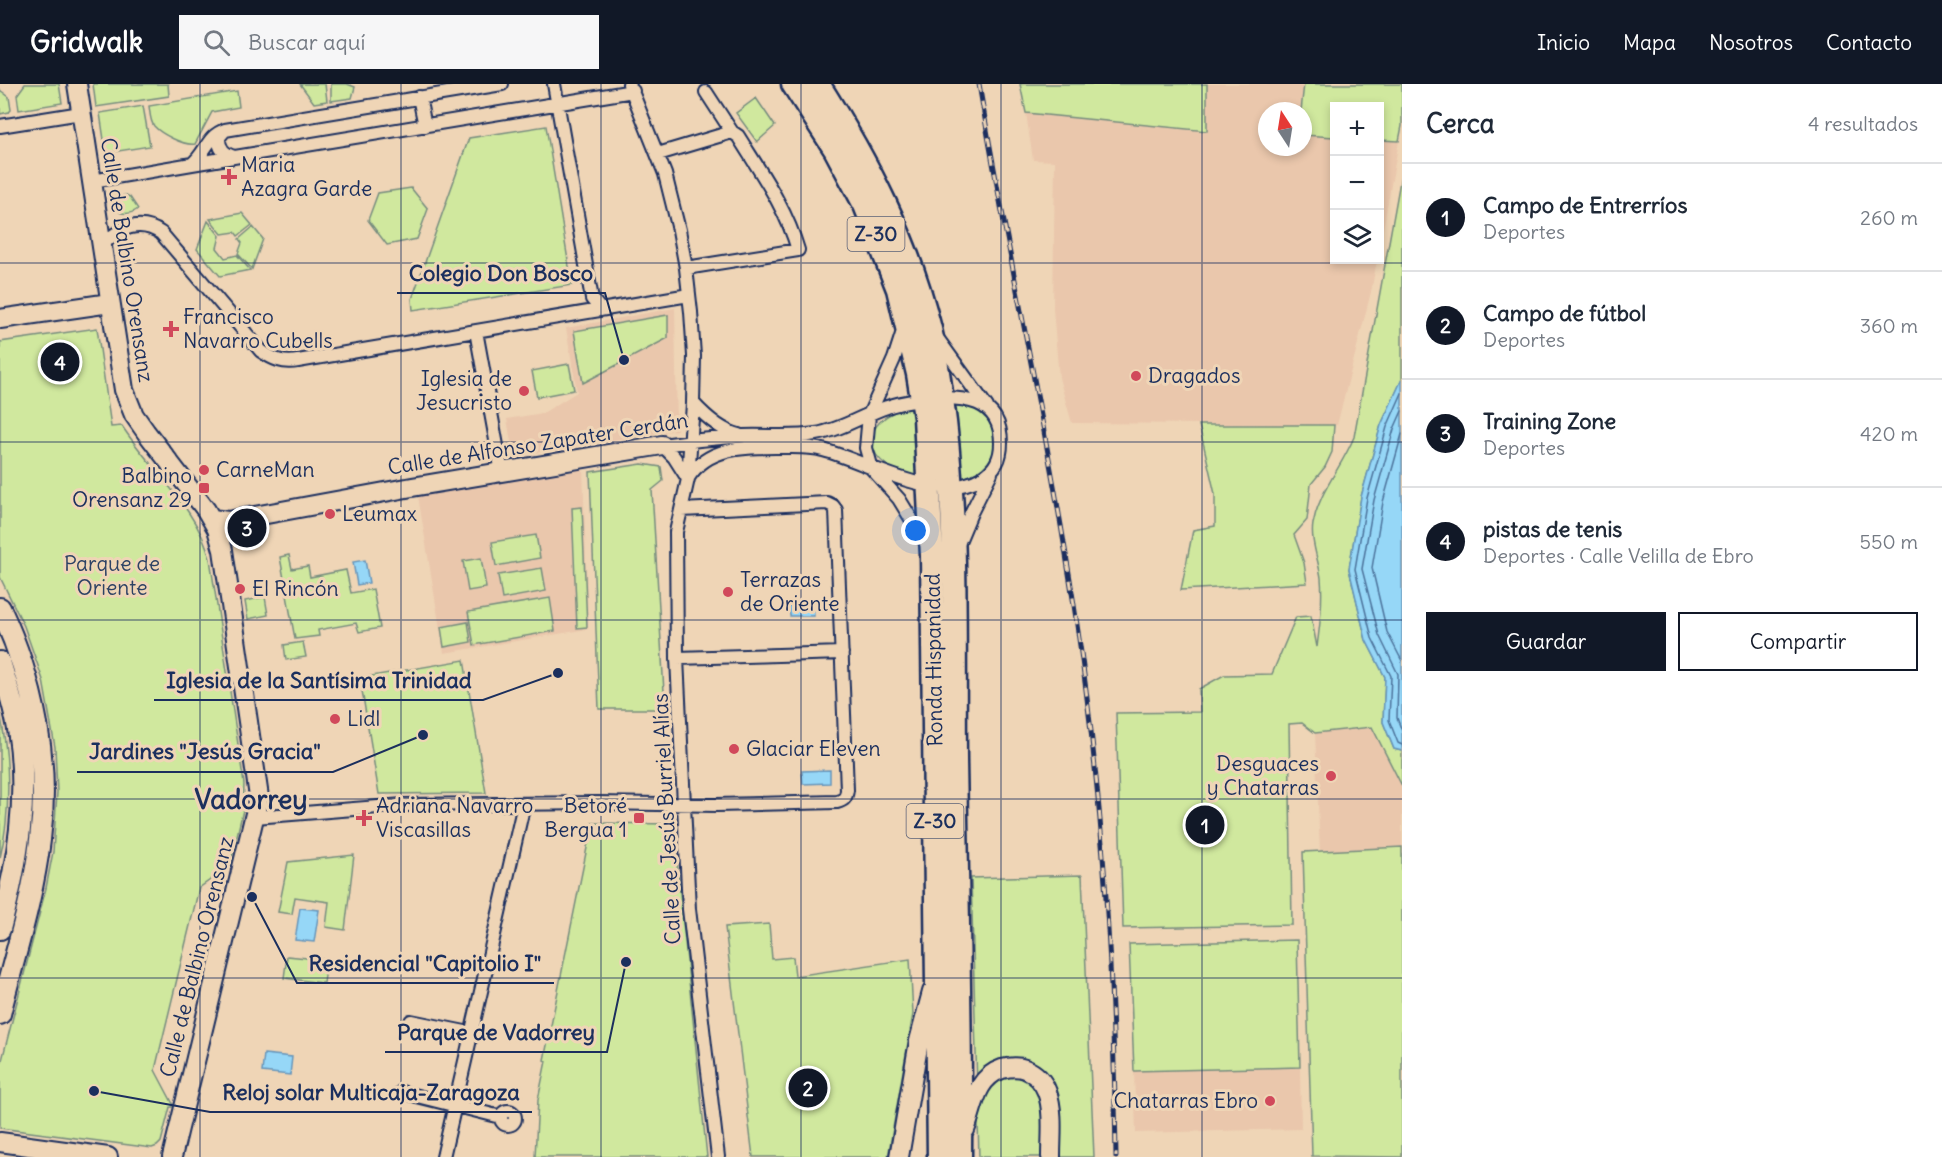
<!DOCTYPE html>
<html lang="es">
<meta charset="utf-8">
<style>
body{margin:0;font-family:Delius,sans-serif;background:#f6f6f7;color:#1f2937}
.controls{position:absolute;right:18px;top:18px;display:grid;overflow:hidden;border-radius:0px;box-shadow:0 3px 9px #0003}
.controls button{width:54px;height:54px;display:grid;place-items:center;padding:0;border:0;border-bottom:2px solid #e0e1e3;background:#fff;color:#1f2937;font:30px sans-serif}
.compass{position:absolute;left:1258px;top:18px;width:54px;height:54px;border-radius:50%;background:#fff;box-shadow:0 3px 9px #0003;rotate:348deg}
.you{position:absolute;left:916px;top:447px;width:21px;height:21px;margin:-15px;border:4px solid #fff;border-radius:50%;background:#1a73e8;box-shadow:0 0 0 9px #1a73e833}
.badge{display:grid;place-items:center;width:39px;height:39px;border-radius:50%;background:#111827;color:#fff;font-size:20px;font-weight:700}
.pin{position:absolute;translate:-50% -50%;border:3px solid #fff;box-shadow:0 2px 6px #0006}
.list{margin:0;padding:0;list-style:none}
h2{display:flex;justify-content:space-between;align-items:center;height:78px;margin:0;padding:0 24px;font-size:26px}
h2 small{font-size:20px;font-weight:400;color:#747a83}
.list li{display:grid;grid-template-columns:39px 1fr auto;gap:18px;align-items:center;box-sizing:border-box;height:108px;padding:0 24px;border-top:2px solid #e0e1e3}
.list b{display:block;font-size:22px;white-space:nowrap}
.list p{margin:0;font-size:20px;white-space:nowrap;color:#747a83}
.list em{font-size:20px;font-style:normal;color:#747a83}
.actions{display:flex;gap:12px;padding:18px 24px}
.actions a{flex:1;padding:14px 0;border:2px solid #111827;border-radius:0px;text-align:center;font-size:21px;color:#111827}
.actions .main{background:#111827;color:#fff}
.icon{flex:none;width:33px;height:33px;fill:none;stroke:currentColor;stroke-width:2;stroke-linecap:round;stroke-linejoin:round}
.map{position:relative;flex:none;width:1402px;height:1073px;overflow:hidden}
header{display:flex;align-items:center;gap:36px;box-sizing:border-box;height:84px;padding:0 30px;background:#111827;color:#fff}
header strong{font-size:28px}
nav{display:flex;gap:33px;margin-inline-start:auto;font-size:21px}
.search{width:420px;height:54px;background:#f6f6f7;display:flex;align-items:center;gap:15px;box-sizing:border-box;padding:0 21px;border-radius:0px;color:#747a83;font-size:22px}
main{display:flex}
aside{flex:1;background:#fff}
.map>svg:first-child{display:block}
.built{fill:#eac7ac}
.green{fill:#d0e89e;stroke:#768c7e;stroke-width:1.5}
.water{fill:#96d7f7;stroke:#6594ba;stroke-width:1.5}
.lines{fill:none;stroke-linecap:round;stroke-linejoin:round}
.shore{stroke:#4c729b;stroke-width:1.5}
.street-casing{stroke:#1b2f5e;stroke-width:16}
.secondary-casing{stroke:#1b2f5e;stroke-width:22}
.primary-casing{stroke:#1b2f5e;stroke-width:24}
.highway-casing{stroke:#1b2f5e;stroke-width:27}
.street{stroke:#efd5b6;stroke-width:12}
.secondary{stroke:#efd5b6;stroke-width:18}
.primary{stroke:#efd5b6;stroke-width:20}
.highway{stroke:#efd5b6;stroke-width:22}
.rail-casing{stroke:#1b2f5e;stroke-width:5}
.rail{stroke:#efd5b6;stroke-width:3;stroke-dasharray:9;stroke-linecap:butt}
.grid{fill:none;stroke:#1b2f5e;stroke-width:1.5;stroke-opacity:0.55}
.poi-dot{fill:#d1495b;stroke:#efd5b6;stroke-width:2}
.labels{text-anchor:middle;stroke-width:6;stroke-linejoin:round;paint-order:stroke}
.shield{fill:#efd5b6;stroke:#5b6178;stroke-width:1.5}
.shield-label{font-size:20px;font-weight:bold;fill:#1b2f5e}
.poi-label{font-size:21px;fill:#1b2f5e;stroke:#efd5b6;text-anchor:start}
.street-label{font-size:21px;fill:#1b2f5e;stroke:#efd5b6}
.park-label{font-size:21px;fill:#2d4264;stroke:#efd5b6}
.district-label{font-size:27px;font-weight:bold;fill:#1b2f5e;stroke:#efd5b6}
.leader{fill:none;stroke:#1b2f5e;stroke-width:2}
.callout-dot{fill:#1b2f5e;stroke:#efd5b6;stroke-width:2}
.callout-label{font-size:22px;text-anchor:middle;font-weight:bold;fill:#1b2f5e;stroke:#efd5b6;stroke-width:6;stroke-linejoin:round;paint-order:stroke}
</style>
<header>
<strong>Gridwalk</strong>
<div class="search"><svg class="icon" aria-label="search" viewBox="0 0 24 24"><circle cx="10" cy="10" r="6"/><path d="M15 15l6 6"/></svg>Buscar aquí</div>
<nav><a>Inicio</a><a>Mapa</a><a>Nosotros</a><a>Contacto</a></nav>
</header>
<main>
<div class="map">
<svg width="1402" height="1073" viewBox="0 0 1402 1073">
<rect width="100%" height="100%" fill="#efd5b6"/>
<filter id="ink" filterUnits="userSpaceOnUse"><feTurbulence type="fractalNoise" baseFrequency=".0167" numOctaves="2"/><feDisplacementMap in="SourceGraphic" scale="12" xChannelSelector="R" yChannelSelector="G"/><feConvolveMatrix kernelMatrix="1 2 1 2 8 2 1 2 1" color-interpolation-filters="sRGB"/></filter>
<g filter="url(#ink)">
<path class="built" d="M1207,0H1304L1301,27H1267V63H1303V51L1334,53V176H1377L1371,208L1337,341L1072,339L1059,294L1053,225L1055,77L1033,76L1026,29L1206,47Z
M1380,56L1399,57L1380,162Z
M675,224L677,346L522,371L516,369L512,364L507,335L543,329L577,308L566,244Z
M583,383L588,545L444,569L418,412Z
M1372,643L1402,702V763L1320,767L1315,649Z
M1300,983L1301,1045L1136,1049L1134,987Z"/>
<path class="green" d="M25,0H59L62,19L19,26L17,11Z
M93,0H168L169,12L96,23Z
M300,0H325L327,17L314,19Z
M331,0H347L355,3L352,14L331,17Z
M1020,0H1207V47L1026,29Z
M1304,0H1402V42L1399,57L1380,56V22H1334V53L1303,51V27H1301Z
M0,6L9,13L11,26L9,28L0,30Z
M237,7L239,23L212,28L195,60C184,62 161,50 154,42C150,37 150,28 149,22Z
M756,14L775,42L757,58L736,29Z
M143,22L150,62L106,69L100,29Z
M546,42L572,201L413,226L412,215L469,54Z
M1402,86V295L1381,341L1361,413L1349,485L1366,556L1385,593L1383,638L1394,665L1402,667V702L1372,643L1315,649L1302,639L1289,640L1292,841L1123,844L1116,629L1200,628L1199,605L1224,591L1272,590L1296,533L1311,532L1317,563C1320,540 1323,518 1321,494C1319,478 1310,455 1313,440C1319,407 1342,383 1354,353Z
M411,104L428,125L417,155L387,161L368,136L378,109Z
M126,111L130,113L138,125C125,134 114,129 110,114Z
M242,129L252,141L238,152L235,148L222,150L210,135Z
M208,137L220,152L217,164L225,174L237,171L250,186L220,192L197,165Z
M253,143L263,155L252,185L238,170L242,159L239,155Z
M668,231V254L583,299L574,247Z
M97,244L111,343L122,342C149,384 199,426 210,475L244,700L243,726L230,782L199,804L155,986L173,1020L172,1023H170L161,1058L157,1062L152,1064L0,1044V984L46,804L53,768L57,708L55,663L43,596L24,542L0,493V258Z
M569,280L574,306L537,313L532,287Z
M951,320C1003,321 1014,383 958,395Z
M913,322L921,393C862,386 852,335 913,322Z
M1199,341H1334L1332,368L1325,383L1311,400L1307,436L1294,451L1304,479L1307,499L1181,506L1193,446L1215,442V410Z
M642,380L661,383L663,397L652,406L665,625H599L590,388Z
M582,423L587,543L577,544L572,424Z
M536,451L540,474L496,482L492,458Z
M289,471L292,485L308,482L310,493L346,486L351,509L373,505L380,544L359,548L356,539L318,546L319,552L295,555L280,473Z
M481,474L486,504L468,507L463,477Z
M542,484L546,507L502,515L498,491Z
M265,513L268,531L248,535L245,517Z
M550,514L555,547L474,561L468,528Z
M468,538L471,558L444,563L441,543Z
M303,558L306,573L286,576L284,561Z
M464,576L486,709L379,710L360,594Z
M0,629C10,676 11,728 0,774Z
M592,739L673,740L707,1073H535L538,1016L546,977L544,976Z
M1402,763V1073L1312,1072L1303,768Z
M354,771L345,846L326,843L329,818L295,813L292,830L278,828L288,778Z
M1082,791L1094,1073H979L971,794Z
M769,840L772,875L793,873L795,892L910,875L913,930L888,1073H753L725,843Z
M1297,856L1300,983L1134,987L1129,860Z
M287,872L327,876L324,899L284,894Z"/>
<path class="water" d="M1402,295V667L1394,665L1383,638L1385,593L1366,556L1349,485L1361,413L1381,341Z
M365,476L369,499L357,501L353,478Z
M813,517L814,532H790L789,518Z
M830,686V699L803,700L802,687Z
M300,824L319,826L314,858L295,856Z
M264,970L292,973L290,991L262,988Z"/>
<g class="lines">
<path class="shore" d="M1402,309L1387,343L1367,414L1355,485L1372,554L1391,592L1389,636L1398,659L1402,661
M1402,327L1394,345L1374,416L1362,485L1379,551L1398,590L1397,634L1402,647
M1402,350L1383,418L1372,484L1387,548L1402,577"/>
<g class="street-casing">
<path id="street" d="M502,0L225,46C207,52 206,69 192,80L633,7
M554,0L592,215L601,226
M629,0L665,90L679,146L686,184L691,228L694,272L693,319L688,395L676,448L677,574L689,825L718,1073
M419,13L425,42
M0,42L81,29
M225,46L219,53C218,64 224,70 234,73
M658,70L732,48
M92,97L192,80
M102,161C118,145 139,134 161,149L261,267C273,275 283,280 298,277L689,211
M686,184L798,166C786,124 761,89 738,52L732,48L706,8
M904,244L894,275L869,331L866,364L872,385L899,415L926,459
M476,247L502,389
M937,254L987,323
M693,319C705,332 721,347 739,351
M662,361C689,357 716,354 743,352C767,351 792,354 816,350C841,346 863,331 887,323C900,318 914,317 927,315C962,312 1001,314 1001,359C1001,373 996,385 983,393C935,422 870,378 823,366C810,362 795,363 782,363C748,363 709,361 688,394
M662,361L674,373L688,395
M958,460L971,429L991,389
M677,574L842,569
M255,733L403,721L598,719L717,721L837,718C844,716 846,714 847,706L836,426L833,422L827,419L681,426
M411,937L470,949
M401,1008L501,1033
M501 1034a7 7 0 1 1 14 0a7 7 0 1 1-14 0Z
M443,1073L524,720"/>
</g>
<g class="secondary-casing">
<path id="secondary" d="M77,0L124,306L134,331L146,348L206,426L217,445L223,466L259,713L172,1073
M0,235L110,219
M212,435L228,437L412,403L662,361
M965,1046C974,1023 975,994 1002,985C1010,983 1017,982 1025,985C1035,989 1043,997 1047,1008C1054,1027 1051,1053 1051,1073
M0,1058L108,1073
M899,1073L919,957L932,908"/>
</g>
<g class="primary-casing">
<path id="primary" d="M0,524C34,596 50,677 40,756C33,815 14,873 0,930
M0,578C7,600 14,622 18,645C29,713 18,779 0,845"/>
</g>
<g class="highway-casing">
<path id="highway" d="M793,0L835,65L865,121L898,205L918,290L925,333L932,472L939,1073
M818,0C868,79 907,153 930,245C937,276 941,307 945,338C958,450 954,563 955,675C957,808 961,940 960,1073"/>
</g>
<use href="#street" class="street"/>
<use href="#secondary" class="secondary"/>
<use href="#primary" class="primary"/>
<use href="#highway" class="highway"/>
<g class="rail-casing">
<path id="rail" d="M979,0C1013,202 1060,402 1086,606C1106,761 1114,917 1116,1073"/>
</g>
<use href="#rail" class="rail"/>
</g>
</g>
<path class="grid" d="M200,0V1073M401,0V1073M601,0V1073M801,0V1073M1001,0V1073M1202,0V1073M0,179H1402M0,358H1402M0,536H1402M0,715H1402M0,894H1402"/>
<g class="poi-dot">
<path d="M226 84h6v6h6v6h-6v6h-6v-6h-6v-6h6z"/>
<path d="M168 236h6v6h6v6h-6v6h-6v-6h-6v-6h6z"/>
<circle cx="1136" cy="292" r="6"/>
<circle cx="524" cy="307" r="6"/>
<circle cx="204" cy="386" r="6"/>
<rect x="198" y="398" width="12" height="12" rx="3"/>
<circle cx="330" cy="430" r="6"/>
<circle cx="240" cy="505" r="6"/>
<circle cx="728" cy="508" r="6"/>
<circle cx="335" cy="635" r="6"/>
<circle cx="734" cy="665" r="6"/>
<circle cx="1331" cy="692" r="6"/>
<path d="M361 725h6v6h6v6h-6v6h-6v-6h-6v-6h6z"/>
<rect x="633" y="728" width="12" height="12" rx="3"/>
<circle cx="1270" cy="1017" r="6"/>
</g>
<g class="labels">
<g class="shield">
<rect x="847.5" y="133" width="57" height="34" rx="4.5"/>
<rect x="906.5" y="720" width="57" height="34" rx="4.5"/>
</g>
<g class="shield-label">
<text x="876" y="157">Z-30</text>
<text x="935" y="744">Z-30</text>
</g>
<g class="poi-label">
<text x="241" y="88">Maria<tspan x="241" dy="24">Azagra Garde</tspan></text>
<text x="183" y="240">Francisco<tspan x="183" dy="24">Navarro Cubells</tspan></text>
<text x="1148" y="299">Dragados</text>
<text x="512" y="302" text-anchor="end">Iglesia de<tspan x="512" dy="24">Jesucristo</tspan></text>
<text x="216" y="393">CarneMan</text>
<text x="192" y="399" text-anchor="end">Balbino<tspan x="192" dy="24">Orensanz 29</tspan></text>
<text x="342" y="437">Leumax</text>
<text x="740" y="503">Terrazas<tspan x="740" dy="24">de Oriente</tspan></text>
<text x="252" y="512">El Rincón</text>
<text x="347" y="642">Lidl</text>
<text x="746" y="672">Glaciar Eleven</text>
<text x="1319" y="687" text-anchor="end">Desguaces<tspan x="1319" dy="24">y Chatarras</tspan></text>
<text x="376" y="729">Adriana Navarro<tspan x="376" dy="24">Viscasillas</tspan></text>
<text x="627" y="729" text-anchor="end">Betoré<tspan x="627" dy="24">Bergua 1</tspan></text>
<text x="1258" y="1024" text-anchor="end">Chatarras Ebro</text>
</g>
<g class="street-label">
<text transform="translate(127 176) rotate(81)" y="7">Calle de Balbino Orensanz</text>
<text transform="translate(538 360) rotate(-9)" y="7">Calle de Alfonso Zapater Cerdán</text>
<text transform="translate(934 576) rotate(-91)" y="7">Ronda Hispanidad</text>
<text transform="translate(667 735) rotate(-93)" y="7">Calle de Jesús Burriel Alías</text>
<text transform="translate(197 873) rotate(-76)" y="7">Calle de Balbino Orensanz</text>
</g>
<g class="park-label">
<text x="112" y="487">Parque de<tspan x="112" dy="24">Oriente</tspan></text>
</g>
<g class="district-label">
<text x="251" y="725">Vadorrey</text>
</g>
</g>
<path class="leader" d="M624 276L605 209H397M558 589L483 616H154M423 651L333 688H77M252 813L297 899H554M626 878L607 968H385M94 1007L210 1028H532"/>
<g class="callout-dot">
<circle cx="624" cy="276" r="6"/>
<circle cx="558" cy="589" r="6"/>
<circle cx="423" cy="651" r="6"/>
<circle cx="252" cy="813" r="6"/>
<circle cx="626" cy="878" r="6"/>
<circle cx="94" cy="1007" r="6"/>
</g>
<g class="callout-label">
<text x="501" y="197">Colegio Don Bosco</text>
<text x="319" y="604">Iglesia de la Santísima Trinidad</text>
<text x="205" y="675">Jardines "Jesús Gracia"</text>
<text x="425" y="887">Residencial "Capitolio I"</text>
<text x="496" y="956">Parque de Vadorrey</text>
<text x="371" y="1016">Reloj solar Multicaja-Zaragoza</text>
</g>
</svg>
<div class="controls">
<button>+</button>
<button>−</button>
<button><svg class="icon" aria-label="layers" viewBox="0 0 24 24"><path d="M12 4l9 5-9 5-9-5zM3 14l9 5 9-5"/></svg></button>
</div>
<svg class="compass" viewBox="-18 -18 36 36"><path d="M0-13l5 13h-10z" fill="#e53935"/><path d="M0 13l5-13h-10z" fill="#747a83"/></svg>
<div class="you"></div>
<div class="pin badge" style="left:1205px;top:741px">1</div>
<div class="pin badge" style="left:808px;top:1004px">2</div>
<div class="pin badge" style="left:247px;top:444px">3</div>
<div class="pin badge" style="left:60px;top:278px">4</div>
</div>
<aside>
<h2>Cerca<small>4 resultados</small></h2>
<ul class="list">
<li><span class="badge">1</span><div><b>Campo de Entrerríos</b><p>Deportes</p></div><em>260 m</em></li>
<li><span class="badge">2</span><div><b>Campo de fútbol</b><p>Deportes</p></div><em>360 m</em></li>
<li><span class="badge">3</span><div><b>Training Zone</b><p>Deportes</p></div><em>420 m</em></li>
<li><span class="badge">4</span><div><b>pistas de tenis</b><p>Deportes · Calle Velilla de Ebro</p></div><em>550 m</em></li>
</ul>
<div class="actions"><a class="main">Guardar</a><a>Compartir</a></div>
</aside>
</main>
